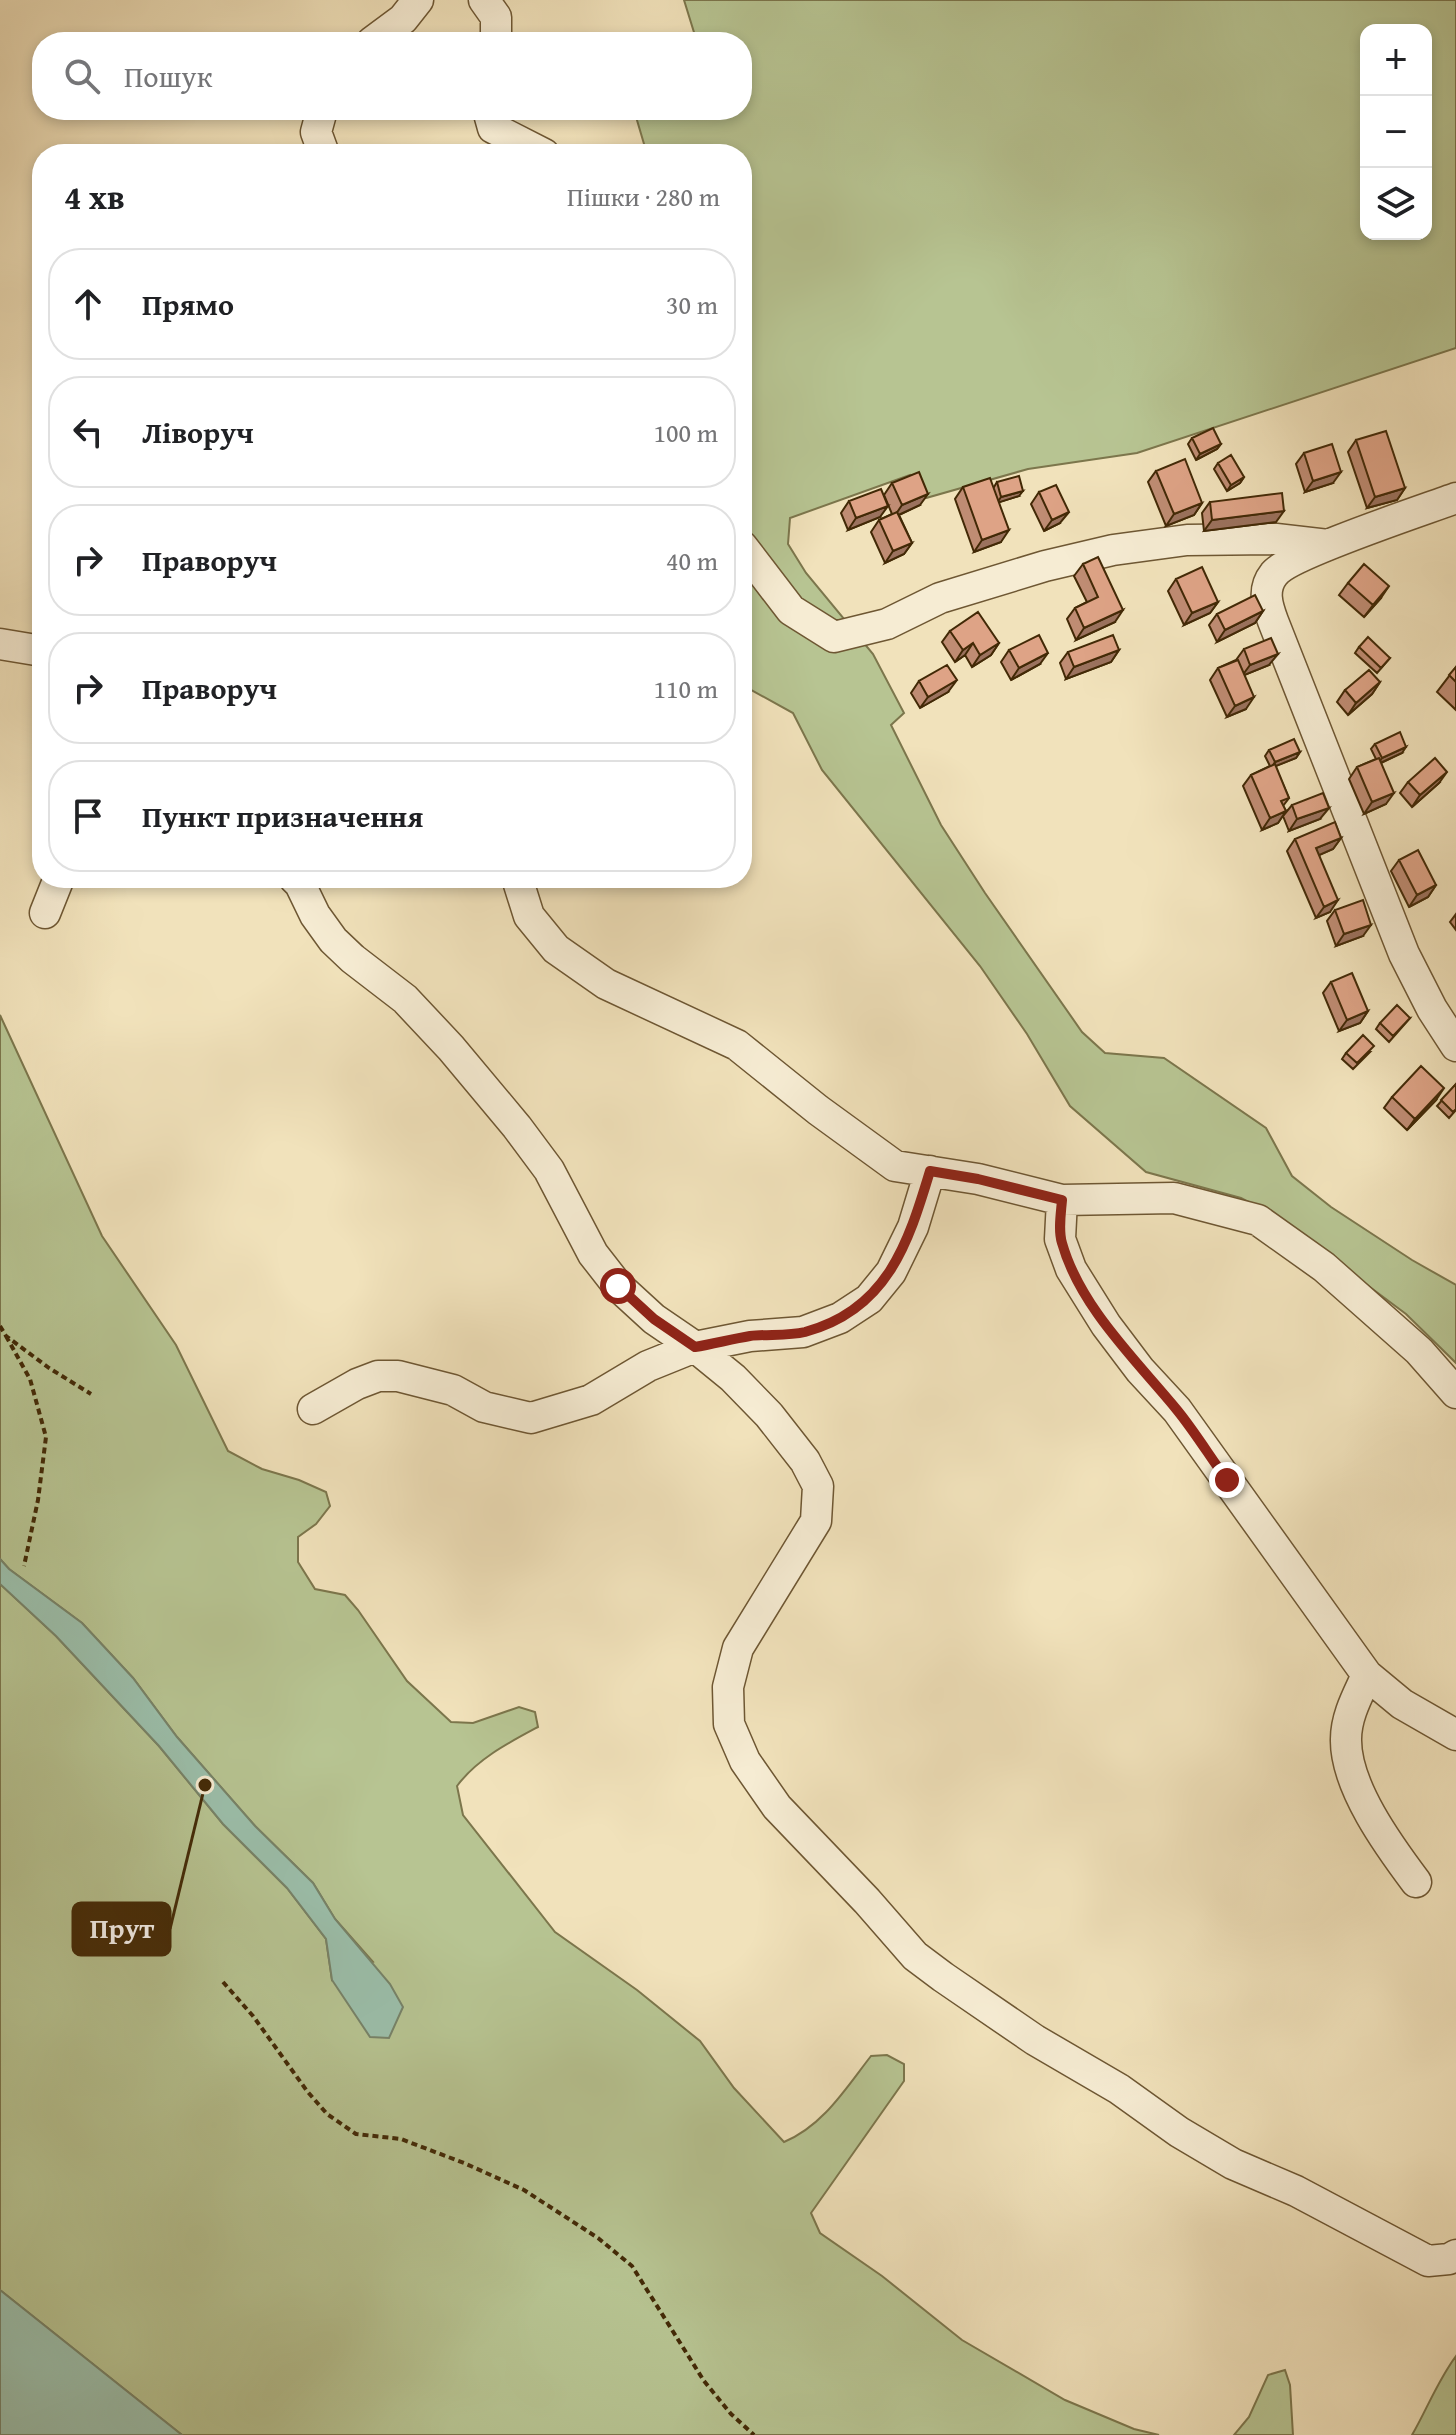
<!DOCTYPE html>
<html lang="uk">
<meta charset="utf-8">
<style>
body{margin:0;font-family:"Gentium Book Plus",serif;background:#f2f2f2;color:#202124}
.controls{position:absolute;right:24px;top:24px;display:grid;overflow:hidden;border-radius:16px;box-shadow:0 4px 12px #0003}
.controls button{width:72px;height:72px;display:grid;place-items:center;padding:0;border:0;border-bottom:2px solid #e0e0e0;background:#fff;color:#202124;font:40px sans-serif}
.stop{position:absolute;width:24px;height:24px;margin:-18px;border:6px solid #8f2418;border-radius:50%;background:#fff}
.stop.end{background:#8f2418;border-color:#fff;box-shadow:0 2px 8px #0008}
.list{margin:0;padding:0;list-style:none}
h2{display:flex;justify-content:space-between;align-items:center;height:104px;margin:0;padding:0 32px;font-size:34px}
h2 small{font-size:26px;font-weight:400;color:#757577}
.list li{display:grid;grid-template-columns:52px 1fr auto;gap:24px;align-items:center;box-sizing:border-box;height:112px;margin:0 16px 16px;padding:0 16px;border:2px solid #e0e0e0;border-radius:32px}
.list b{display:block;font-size:30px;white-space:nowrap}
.list em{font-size:26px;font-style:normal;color:#757577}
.icon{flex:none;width:44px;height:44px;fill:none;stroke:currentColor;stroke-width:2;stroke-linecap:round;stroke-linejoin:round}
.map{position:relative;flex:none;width:1456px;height:2435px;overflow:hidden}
.search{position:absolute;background:#fff;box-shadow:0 4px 12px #0003;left:32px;top:32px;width:720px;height:88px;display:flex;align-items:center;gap:20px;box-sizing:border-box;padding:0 28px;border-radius:32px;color:#757577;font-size:30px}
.panel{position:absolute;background:#fff;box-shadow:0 4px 12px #0003;left:32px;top:144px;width:720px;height:744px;border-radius:32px}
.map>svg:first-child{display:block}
.green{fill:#b7c492;stroke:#7c764c;stroke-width:2;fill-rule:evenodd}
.water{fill:#9bbfab;stroke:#778369;stroke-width:2}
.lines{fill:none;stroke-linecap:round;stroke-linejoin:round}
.minor-casing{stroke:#6e5733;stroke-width:33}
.path{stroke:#422906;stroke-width:4;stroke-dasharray:6 4;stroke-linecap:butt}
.minor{stroke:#f6ecd3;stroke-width:30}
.wall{fill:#bf8c73;stroke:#422906;stroke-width:2}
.shaded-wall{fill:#9b725e;stroke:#422906;stroke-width:2}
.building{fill:#dea386;stroke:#422906;stroke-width:2}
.route{stroke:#8f2418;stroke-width:10}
.leader{fill:none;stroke:#422906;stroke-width:3}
.callout-dot{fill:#422906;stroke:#f6ecd3;stroke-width:3}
.callout{fill:#422906;stroke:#422906;stroke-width:3}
.callout-label{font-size:28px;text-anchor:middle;font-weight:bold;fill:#fff}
</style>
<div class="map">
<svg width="1456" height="2435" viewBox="0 0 1456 2435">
<rect width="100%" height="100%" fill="#f1e2bb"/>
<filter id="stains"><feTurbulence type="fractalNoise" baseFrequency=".0025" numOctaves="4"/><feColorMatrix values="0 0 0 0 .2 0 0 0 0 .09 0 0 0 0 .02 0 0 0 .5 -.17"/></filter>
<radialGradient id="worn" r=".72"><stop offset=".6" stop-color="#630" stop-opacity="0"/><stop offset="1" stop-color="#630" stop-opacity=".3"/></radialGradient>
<path class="green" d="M684,0H1456V348L1137,453L1028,469L926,498L910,475L790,518L788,544L806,573L873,654L904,713L891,725L941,825L985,893L1082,1032L1105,1053L1164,1058L1266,1128L1292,1176L1331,1207L1412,1260L1456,1285V1363L1406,1314L1273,1215L1241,1198L1146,1172L1070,1106L1027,1034L980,966L822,770L793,713L742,685V154H647L634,110H742V42H697ZM1366,30H1426V234H1366Z
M0,1015L102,1236L176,1345L228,1451L262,1469L299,1480L326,1492L330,1506L316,1524L298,1537V1562L315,1589L345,1595L358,1610L407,1681L451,1722L473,1723L519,1707L535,1712L538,1727C508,1743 477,1759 457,1786L463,1815L555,1932L637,1990L700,2041L734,2088L784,2142C823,2126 846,2088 871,2056L887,2055L904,2064V2081L811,2213L820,2233L882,2276L962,2340L1065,2400L1134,2429L1159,2435H182L0,2290V1584L56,1636L159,1746L223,1824L287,1888L326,1939L332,1980L373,1962L335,1919L313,1883L255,1826L177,1737L133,1678L82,1623L9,1569L0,1559Z
M1456,2356V2435H1412C1427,2409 1438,2380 1456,2356Z
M1285,2370L1290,2385L1293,2435H1234L1249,2417L1268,2375Z"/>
<path class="water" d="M0,1559L9,1569L82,1623L133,1678L177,1737L255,1826L313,1883L335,1919L390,1984L403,2007L389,2038L370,2037L332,1980L326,1939L287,1888L223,1824L159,1746L56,1636L0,1584Z
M0,2290L182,2435H0Z"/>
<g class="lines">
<g class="minor-casing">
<path id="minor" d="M484,0L496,17V42
M372,42L403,19L418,0
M322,110L316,132L324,154
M488,110L493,128L544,154
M1456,498C1424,510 1289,554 1274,574C1262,589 1267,605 1273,621L1404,954L1432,1009L1456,1046
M742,546L791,610L834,637L887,624L940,598L1045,566L1113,550L1187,540L1276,539L1328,545
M0,644L42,651
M294,878L300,884L315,915L333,940L353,959L405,999L451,1048L517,1127L549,1170L593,1254L618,1286L654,1319L695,1347L733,1378L769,1415L805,1461L818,1486L816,1521L738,1648L728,1687L729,1724L745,1761L777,1807L867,1901L915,1956L943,1977L1035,2040L1119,2089L1179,2132L1233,2164L1296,2191L1428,2261L1449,2259L1456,2255
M517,878L529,916L556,949L606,984L737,1045L818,1110L895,1166L978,1179L1062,1200L1174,1198L1258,1220L1324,1267L1419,1351L1456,1393
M45,913L59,878
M1062,1200L1060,1239L1071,1269L1106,1325L1140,1370L1177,1410L1367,1675L1402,1704L1456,1735
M313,1409L357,1384L378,1376H398L453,1390L484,1407L531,1418L591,1400L648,1366L695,1347L750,1336L803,1332L840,1318L869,1299L891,1272L913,1227L930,1171
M1367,1675C1358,1695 1346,1716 1346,1739C1345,1786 1389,1846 1416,1882"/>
</g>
<path class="path" d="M0,1326L6,1336L49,1368L91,1394
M6,1336L30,1379L46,1437L38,1500L24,1566
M223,1982L253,2016L307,2091L327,2114L356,2134L401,2139L464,2163L524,2190L598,2238L632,2266L704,2381L731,2414L754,2435"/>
<use href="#minor" class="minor"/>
</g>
<path class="wall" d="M1192,438L1221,444L1217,449L1196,460L1188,444Z
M1356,440L1405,488L1397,500L1367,508L1348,452Z
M1304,453L1333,483L1305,492L1296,464Z
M1218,463L1244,477L1240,483L1227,491L1214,469Z
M1156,471L1202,503L1194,515L1166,526L1148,482Z
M997,482L1019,496L999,502L1001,542L974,552L955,499L963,487H994Z
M892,483L920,505L899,515L912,543L904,554L885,563L871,532L879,520L892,514L884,495Z
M1039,492L1060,523L1044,531L1031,504Z
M849,501L880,517L848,530L841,513Z
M1210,502L1276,522L1204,531L1202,513Z
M1083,564L1115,622L1076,640L1067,619L1075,608L1087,602L1074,576Z
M1176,579L1218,602L1210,613L1184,625L1168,591Z
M1348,583L1381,598L1364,617L1339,595Z
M1263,611L1255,623L1217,642L1209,625L1217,614Z
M950,631L999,643L991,655L972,667L965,655L955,662L942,642Z
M1359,647L1390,658L1377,673L1355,653Z
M1244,649L1269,665L1244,675L1246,709L1227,717L1210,680L1218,668L1236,660Z
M1009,650L1040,664L1011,680L1001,662Z
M1119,650L1111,662L1066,679L1060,663L1068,652Z
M1456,667V710L1437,692Z
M919,681L948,692L920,708L911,693Z
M1380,682L1372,694L1348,715L1337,702L1345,690Z
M1375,744L1402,753L1381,763L1386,804L1364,814L1349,779L1357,767L1376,759L1371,749Z
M1269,750L1300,752L1296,758L1275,766L1289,798L1283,806L1286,811L1278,823L1262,830L1243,786L1251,775L1270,766L1265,756Z
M1408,782L1439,783L1412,807L1400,793Z
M1292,805L1320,819L1289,831L1283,816Z
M1341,838L1333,849L1319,855L1330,912L1316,918L1287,851L1295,839Z
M1399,860L1436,885L1428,897L1409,907L1391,871Z
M1335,910L1363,936L1336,946L1327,921Z
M1456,914V930L1450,922Z
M1331,982L1368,1011L1360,1023L1339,1031L1323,993Z
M1410,1018L1389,1042L1376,1029L1380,1023Z
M1370,1052L1353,1069L1342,1059L1346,1053Z
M1456,1084V1110L1449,1118L1437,1106Z
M1392,1097L1436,1100L1407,1130L1384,1108Z"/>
<path class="shaded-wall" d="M1221,444L1217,449L1196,460L1200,454Z
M1341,472L1333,483L1305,492L1313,481Z
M1244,477L1240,483L1227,491L1231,485Z
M1405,488L1397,500L1367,508L1375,497Z
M1023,491L1019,496L997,503L1001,497Z
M928,494L920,505L894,517L902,505Z
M1202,503L1194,515L1166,526L1174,514Z
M888,506L880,517L848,530L856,518Z
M1284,511L1276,522L1204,531L1212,520Z
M1069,512L1060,523L1044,531L1052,520Z
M1009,530L1001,542L974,552L982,540Z
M912,543L904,554L885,563L893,551Z
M1389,586L1381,598L1364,617L1373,605Z
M1218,602L1210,613L1184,625L1192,613Z
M1123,610L1115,622L1076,640L1084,628Z
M1263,611L1255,623L1217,642L1225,630Z
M973,643L965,655L955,662L963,650Z
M999,643L991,655L972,667L980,655Z
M1119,650L1111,662L1066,679L1074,667Z
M1048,653L1040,664L1011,680L1019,668Z
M1278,654L1269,665L1242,676L1250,665Z
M957,680L948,692L920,708L928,697Z
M1380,682L1372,694L1348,715L1356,703Z
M1254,697L1246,709L1227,717L1235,706Z
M1406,747L1402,753L1378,764L1382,758Z
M1300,752L1296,758L1271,768L1275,762Z
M1447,772L1439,783L1412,807L1420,795Z
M1394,793L1386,804L1364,814L1372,802Z
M1329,808L1320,819L1289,831L1297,819Z
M1286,811L1278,823L1262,830L1270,818Z
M1341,838L1333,849L1308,860L1316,848Z
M1436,885L1428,897L1409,907L1417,895Z
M1338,900L1330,912L1316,918L1324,907Z
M1371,925L1363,936L1336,946L1344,934Z
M1368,1011L1360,1023L1339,1031L1347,1020Z
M1444,1088L1436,1100L1407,1130L1415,1119Z"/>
<path class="building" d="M1213,428L1221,444L1200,454L1192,438Z
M1386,431L1405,488L1375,497L1356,440Z
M1332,444L1341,472L1313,481L1304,453Z
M1231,455L1244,477L1231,485L1218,463Z
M1185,459L1202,503L1174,514L1156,471Z
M919,472L928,494L902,505L892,483Z
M1019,476L1023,491L1001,497L997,482Z
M990,478L1009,530L982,540L963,487Z
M1056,485L1069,512L1052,520L1039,492Z
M881,489L888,506L856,518L849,501Z
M1282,493L1284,511L1212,520L1210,502Z
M897,512L912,543L893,551L879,520Z
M1098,557L1123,610L1084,628L1075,608L1098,597L1083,564Z
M1364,564L1389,586L1373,605L1348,583Z
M1202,567L1218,602L1192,613L1176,579Z
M1255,595L1263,611L1225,630L1217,614Z
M978,612L999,643L980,655L973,643L963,650L950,631Z
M1039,635L1048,653L1019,668L1009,650Z
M1113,635L1119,650L1074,667L1068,652Z
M1368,637L1390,658L1381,668L1359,647Z
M1271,638L1278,654L1250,665L1244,649Z
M1238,660L1254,697L1235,706L1218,668Z
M947,665L957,680L928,697L919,681Z
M1456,667V682L1449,675Z
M1369,670L1380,682L1356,703L1345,690Z
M1400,732L1406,747L1382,758L1375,744Z
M1294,739L1300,752L1275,762L1269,750Z
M1379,758L1394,793L1372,802L1357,767Z
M1435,758L1447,772L1420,795L1408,782Z
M1275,764L1289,798L1281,801L1286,811L1270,818L1251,775Z
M1323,793L1329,808L1297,819L1292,805Z
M1335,822L1341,838L1316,848L1338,900L1324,907L1295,839Z
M1418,850L1436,885L1417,895L1399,860Z
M1363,900L1371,925L1344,934L1335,910Z
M1352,973L1368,1011L1347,1020L1331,982Z
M1397,1005L1410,1018L1393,1036L1380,1023Z
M1363,1035L1374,1046L1357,1063L1346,1053Z
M1421,1066L1444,1088L1415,1119L1392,1097Z
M1456,1084V1109L1453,1112L1441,1100Z"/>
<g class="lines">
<path class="route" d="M618,1286L654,1319L695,1347C713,1344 732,1339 750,1336C768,1334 788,1336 805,1332C887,1310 908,1244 930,1171L978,1179L1062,1200C1061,1213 1058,1230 1062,1243C1080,1307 1136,1360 1177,1410C1195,1432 1210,1457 1227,1480"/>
</g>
<path class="leader" d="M205 1785L170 1929"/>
<circle class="callout-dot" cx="205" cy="1785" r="8"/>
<rect class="callout" x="73" y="1903" width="97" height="52" rx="8"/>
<g class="callout-label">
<text x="122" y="1938">Прут</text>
</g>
<rect width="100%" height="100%" filter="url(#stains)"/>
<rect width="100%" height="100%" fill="url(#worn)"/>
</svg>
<div class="controls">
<button>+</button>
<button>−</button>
<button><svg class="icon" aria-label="layers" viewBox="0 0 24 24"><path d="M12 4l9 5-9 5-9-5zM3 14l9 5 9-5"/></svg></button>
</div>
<div class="stop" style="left:618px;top:1286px"></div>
<div class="stop end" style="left:1227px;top:1480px"></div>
<div class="search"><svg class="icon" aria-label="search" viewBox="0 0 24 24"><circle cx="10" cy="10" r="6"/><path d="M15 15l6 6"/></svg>Пошук</div>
<section class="panel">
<h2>4 хв<small>Пішки · 280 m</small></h2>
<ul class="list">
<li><svg class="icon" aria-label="ahead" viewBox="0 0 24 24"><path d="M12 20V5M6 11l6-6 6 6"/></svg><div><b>Прямо</b></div><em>30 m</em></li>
<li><svg class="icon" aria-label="left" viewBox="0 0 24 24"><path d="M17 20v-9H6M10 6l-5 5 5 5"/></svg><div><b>Ліворуч</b></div><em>100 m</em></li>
<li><svg class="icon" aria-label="right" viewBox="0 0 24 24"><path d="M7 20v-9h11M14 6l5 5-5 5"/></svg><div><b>Праворуч</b></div><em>40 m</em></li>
<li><svg class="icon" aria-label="right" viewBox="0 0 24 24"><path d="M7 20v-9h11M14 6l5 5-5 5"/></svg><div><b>Праворуч</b></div><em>110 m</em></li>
<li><svg class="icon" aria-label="arrive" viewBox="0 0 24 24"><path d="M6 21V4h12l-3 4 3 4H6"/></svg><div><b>Пункт призначення</b></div></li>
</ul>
</section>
</div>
